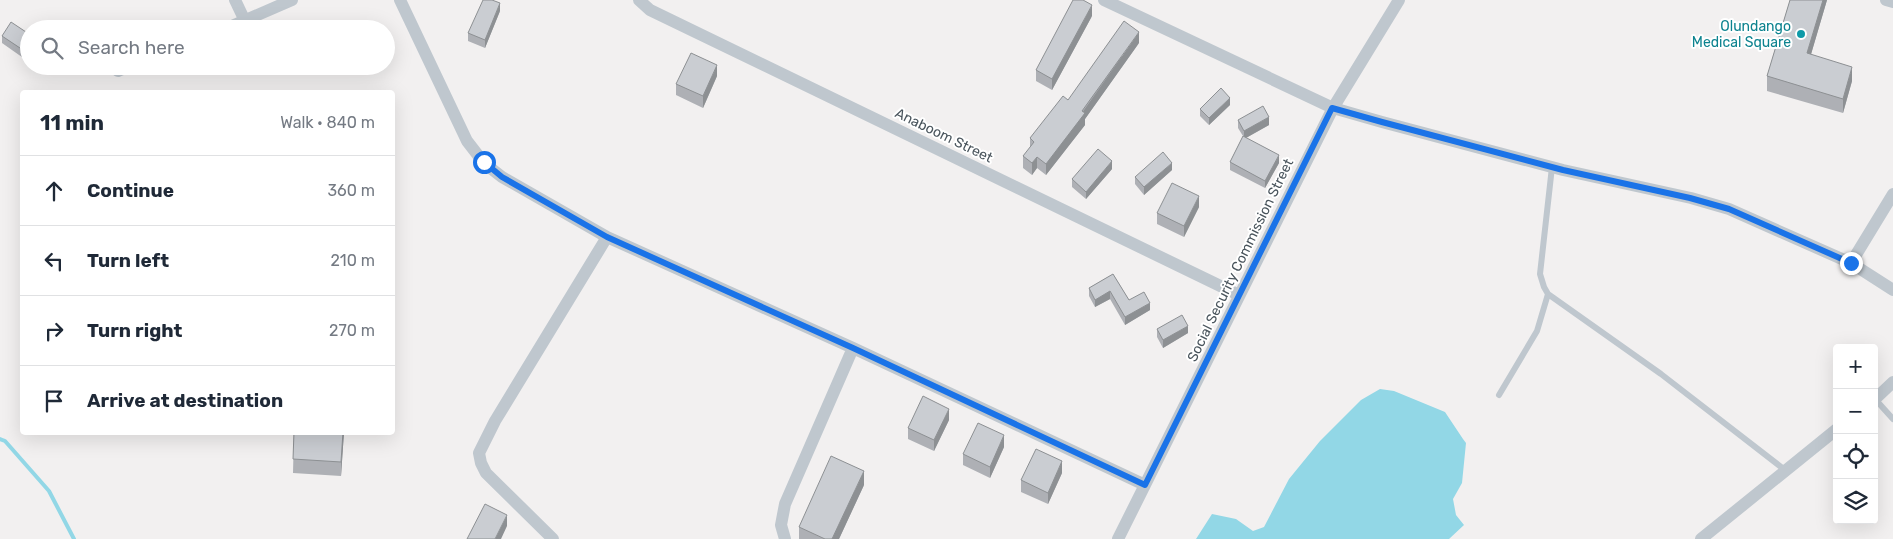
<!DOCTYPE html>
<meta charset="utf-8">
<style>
body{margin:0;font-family:Rubik,sans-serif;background:#f6f6f7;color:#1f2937}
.controls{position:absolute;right:15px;bottom:15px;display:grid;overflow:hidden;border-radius:5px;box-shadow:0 5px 20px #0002}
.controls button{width:45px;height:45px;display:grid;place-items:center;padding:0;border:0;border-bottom:1px solid #e0e1e3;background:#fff;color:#1f2937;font:25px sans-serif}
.stop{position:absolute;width:15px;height:15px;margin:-11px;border:4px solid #1a73e8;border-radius:50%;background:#fff}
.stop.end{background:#1a73e8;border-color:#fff;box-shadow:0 1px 5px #0008}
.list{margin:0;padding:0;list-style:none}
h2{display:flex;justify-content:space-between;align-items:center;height:65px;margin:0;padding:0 20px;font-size:21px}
h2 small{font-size:16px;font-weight:400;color:#747a83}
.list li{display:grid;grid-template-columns:32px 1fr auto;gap:15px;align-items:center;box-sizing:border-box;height:70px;padding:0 20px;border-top:1px solid #e0e1e3}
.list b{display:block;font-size:19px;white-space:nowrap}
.list em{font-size:16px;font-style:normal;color:#747a83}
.icon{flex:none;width:28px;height:28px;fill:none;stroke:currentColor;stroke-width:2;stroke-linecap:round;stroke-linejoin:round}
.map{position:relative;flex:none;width:1893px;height:539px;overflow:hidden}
.search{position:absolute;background:#fff;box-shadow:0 5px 20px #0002;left:20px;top:20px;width:375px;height:55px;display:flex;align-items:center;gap:12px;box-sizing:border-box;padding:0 18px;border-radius:28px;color:#747a83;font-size:19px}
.panel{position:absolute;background:#fff;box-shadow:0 5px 20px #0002;left:20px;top:90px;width:375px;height:345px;border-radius:5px}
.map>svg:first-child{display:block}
.water{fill:#92d7e6}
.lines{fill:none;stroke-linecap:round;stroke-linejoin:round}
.stream{stroke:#92d7e6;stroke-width:4}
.lane{stroke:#bfc7ce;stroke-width:6}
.street{stroke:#bfc7ce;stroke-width:12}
.wall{fill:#aeb0b5}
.shaded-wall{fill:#8d9093}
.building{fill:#cacdd2;stroke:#8d9093}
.route{stroke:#1a73e8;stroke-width:6}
.culture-dot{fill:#0f9aa8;stroke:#fff;stroke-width:2}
.labels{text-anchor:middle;stroke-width:4;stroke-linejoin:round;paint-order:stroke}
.culture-label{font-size:14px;fill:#0d838f;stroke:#fff;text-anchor:end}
.street-label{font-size:14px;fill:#49545c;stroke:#fff}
</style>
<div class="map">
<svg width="1893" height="539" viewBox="0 0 1893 539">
<rect width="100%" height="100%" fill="#f2f0f0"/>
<path class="water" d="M1380,389L1394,391L1445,412L1463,439L1466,443L1462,483L1453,499L1456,515L1464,525L1449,539H1196L1212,514L1236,519L1253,531L1264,527L1289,479L1320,441L1361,400Z"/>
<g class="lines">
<path class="stream" d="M0,439L5,441L49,491L74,539"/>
<path class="lane" d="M1552,167L1540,274L1544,287L1548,294L1661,374L1785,470
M1499,395L1537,331L1548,294
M1875,399L1893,419"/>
<path class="street" d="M235,0L245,21
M400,0L467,141L484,163L502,177L607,237L853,348L1145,485
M639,0L650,10L1239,295
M1104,0L1333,108L1382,122L1563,170L1691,198L1729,209L1851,263L1893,290
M1886,0L1893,2
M225,29L292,0
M118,71L129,66
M1851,263L1893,194
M1874,400L1893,382
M553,539L486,473L481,463L479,453L495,421L607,237
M785,539L781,525L785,504L853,348
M1118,539L1333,108L1399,0
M1701,539L1837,429"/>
</g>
<path class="wall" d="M1790,0H1827L1811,54L1852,81L1843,113L1767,91V76Z
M500,11L485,48L468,41V33Z
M1092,16L1052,90L1036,81V70Z
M29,34V62L2,43V36Z
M1139,43L1085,119V125L1046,175L1037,168L1032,175L1023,168V156L1030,148V138L1068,100Z
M717,76L703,108L676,95V84Z
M1230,105L1209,125L1200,116V109Z
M1238,120L1269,125L1246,138L1279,163L1265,188L1230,170V162L1243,136L1238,128Z
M1112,169L1086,199L1072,187V179Z
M1172,170L1144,195L1135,184V177Z
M1199,207L1184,237L1157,224V213Z
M1113,274L1129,300L1150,310L1125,325L1110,299L1095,307L1089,296V288Z
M1157,329L1188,333L1163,348L1157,337Z
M949,420L934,451L908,439V428Z
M294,432H344L341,476L293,473Z
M1004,447L990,478L963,465V454Z
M1062,473L1048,504L1021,492V480Z
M864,485L839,539H799V527Z"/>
<path class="shaded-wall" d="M1823,0H1827L1807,68V53Z
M500,3V11L485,48V40Z
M1092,5V16L1052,90V79Z
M1139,32V43L1085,119V125L1046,175V164Z
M717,65V76L703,108V96Z
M1852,67V81L1843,113V99Z
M1230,98V105L1209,125V118Z
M1269,117V125L1244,139V131Z
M1279,155V163L1265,188V181Z
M1037,157V168L1032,175V163Z
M1112,161V169L1086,199V192Z
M1172,163V170L1144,195V187Z
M1199,196V207L1184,237V226Z
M1110,291V299L1095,307V300Z
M1150,303V310L1125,325V317Z
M1188,326V333L1163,348V340Z
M949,409V420L934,451V440Z
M343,432H344L341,476V462Z
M1004,435V447L990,478V467Z
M1062,461V473L1048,504V493Z
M864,471V485L839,539H832Z
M507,515V526L501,539H495Z"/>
<path class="building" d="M483,0H492L500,3L485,40L468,33Z
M1073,0H1083L1092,5L1052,79L1036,70Z
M1790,0H1823L1807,53L1852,67L1843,99L1767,76Z
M1124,21L1139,32L1082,111L1085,113L1046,164L1037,157L1032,163L1023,156L1034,142L1030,138L1063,96L1068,100Z
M11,22L29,34V54L2,36Z
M691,53L717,65L703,96L676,84Z
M1221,88L1230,98L1209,118L1200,109Z
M1263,106L1269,117L1244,131L1238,120Z
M1243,136L1279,155L1265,181L1230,162Z
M1098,149L1112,161L1086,192L1072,179Z
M1163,152L1172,163L1144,187L1135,177Z
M1172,183L1199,196L1184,226L1157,213Z
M1113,274L1129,300L1144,292L1150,303L1125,317L1110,291L1095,300L1089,288Z
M1182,315L1188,326L1163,340L1157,329Z
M923,396L949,409L934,440L908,428Z
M978,423L1004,435L990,467L963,454Z
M294,432H343L341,462L293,459Z
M1036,449L1062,461L1048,493L1021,480Z
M831,456L864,471L832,539H825L799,527Z
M485,504L507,515L495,539H467Z"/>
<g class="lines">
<path class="route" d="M484,162L502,177L607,237L853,348L1145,485L1332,108L1382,122L1563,170L1690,198L1729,209L1851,263"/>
</g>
<circle class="culture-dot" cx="1801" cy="34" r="5"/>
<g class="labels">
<g class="culture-label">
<text x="1791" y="31">Olundango<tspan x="1791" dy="16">Medical Square</tspan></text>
</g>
<g class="street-label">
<text transform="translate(944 135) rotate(26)" y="5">Anaboom Street</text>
<text transform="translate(1240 260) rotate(-64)" y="5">Social Security Commission Street</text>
</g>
</g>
</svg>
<div class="controls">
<button>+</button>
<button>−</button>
<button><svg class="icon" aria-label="locate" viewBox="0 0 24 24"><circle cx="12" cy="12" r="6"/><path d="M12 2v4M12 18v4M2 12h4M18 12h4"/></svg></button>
<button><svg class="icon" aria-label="layers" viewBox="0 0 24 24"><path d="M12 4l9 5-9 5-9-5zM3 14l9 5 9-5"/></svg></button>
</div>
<div class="stop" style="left:484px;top:162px"></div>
<div class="stop end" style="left:1851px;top:263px"></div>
<div class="search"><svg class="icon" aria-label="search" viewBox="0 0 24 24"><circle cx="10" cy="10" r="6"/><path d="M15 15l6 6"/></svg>Search here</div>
<section class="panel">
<h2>11 min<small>Walk · 840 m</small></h2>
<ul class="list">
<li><svg class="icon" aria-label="ahead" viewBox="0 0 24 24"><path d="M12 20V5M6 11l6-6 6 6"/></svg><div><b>Continue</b></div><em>360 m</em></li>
<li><svg class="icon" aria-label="left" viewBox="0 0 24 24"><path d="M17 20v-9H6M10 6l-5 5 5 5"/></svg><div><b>Turn left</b></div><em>210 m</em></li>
<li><svg class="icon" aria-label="right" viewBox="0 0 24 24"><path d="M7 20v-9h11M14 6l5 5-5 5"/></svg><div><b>Turn right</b></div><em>270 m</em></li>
<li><svg class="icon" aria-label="arrive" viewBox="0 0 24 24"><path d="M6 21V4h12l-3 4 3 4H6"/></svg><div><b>Arrive at destination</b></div></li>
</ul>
</section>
</div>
